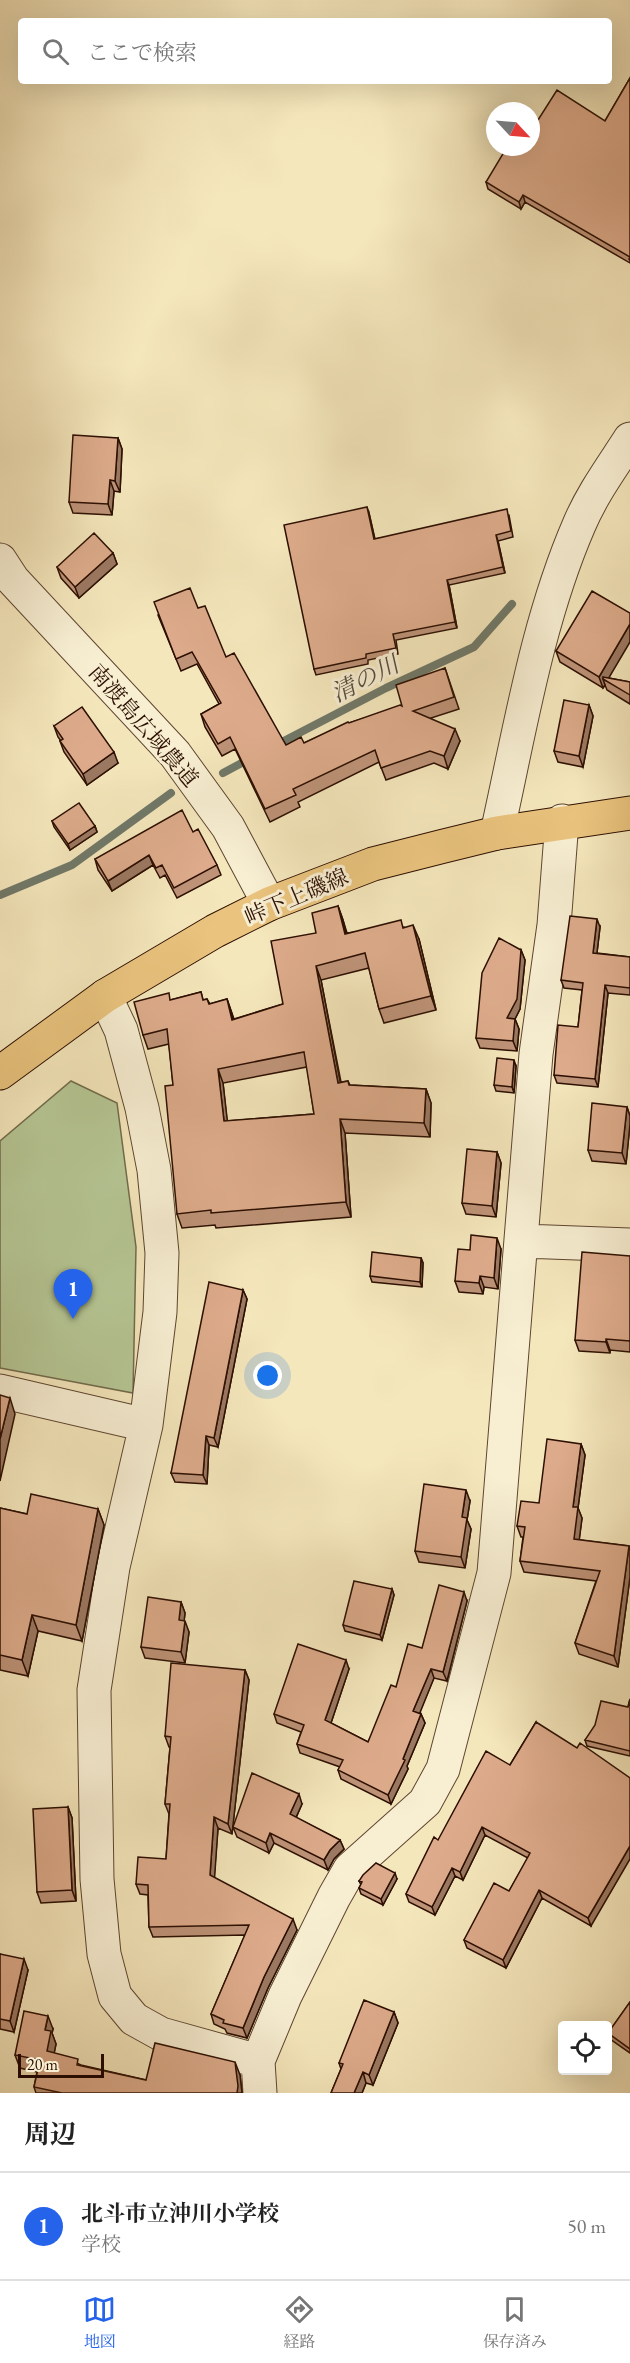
<!DOCTYPE html>
<html lang="ja">
<meta charset="utf-8">
<style>
body{margin:0;font-family:"EB Garamond","Noto Serif JP",serif;background:#f2f2f2;color:#222}
.controls{position:absolute;right:18px;bottom:18px;display:grid;overflow:hidden;border-radius:6px;box-shadow:0 6px 24px #0002}
.controls button{width:54px;height:54px;display:grid;place-items:center;padding:0;border:0;border-bottom:2px solid #e0e0e0;background:#fff;color:#222;font:30px sans-serif}
.compass{position:absolute;left:486px;top:102px;width:54px;height:54px;border-radius:50%;background:#fff;box-shadow:0 6px 24px #0002;rotate:116deg}
.scale{position:absolute;left:18px;bottom:15px;width:86px;box-sizing:border-box;padding-left:6px;border:3px solid #2c0f02;border-top:0;font-size:16px;line-height:21px;white-space:nowrap;color:#2c0f02;-webkit-text-stroke:4px #f8efd3;paint-order:stroke}
.you{position:absolute;left:268px;top:1376px;width:21px;height:21px;margin:-15px;border:4px solid #fff;border-radius:50%;background:#1a73e8;box-shadow:0 0 0 9px #1a73e833}
.badge{display:grid;place-items:center;width:39px;height:39px;border-radius:50%;background:#2563eb;color:#fff;font-size:20px;font-weight:700}
.pin{position:absolute;translate:-50% -50px;filter:drop-shadow(0 2px 3px #0008)}
.pin::after{content:'';position:absolute;top:32px;width:21px;height:18px;background:inherit;clip-path:polygon(0 0,100% 0,50% 100%)}
.list{margin:0;padding:0;list-style:none}
h2{display:flex;justify-content:space-between;align-items:center;height:78px;margin:0;padding:0 24px;font-size:26px}
h2 small{font-size:20px;font-weight:400;color:#767676}
.list li{display:grid;grid-template-columns:39px 1fr auto;gap:18px;align-items:center;box-sizing:border-box;height:108px;padding:0 24px;border-top:2px solid #e0e0e0}
.list b{display:block;font-size:22px;white-space:nowrap}
.list p{margin:0;font-size:20px;white-space:nowrap;color:#767676}
.list em{font-size:20px;font-style:normal;color:#767676}
.icon{flex:none;width:33px;height:33px;fill:none;stroke:currentColor;stroke-width:2;stroke-linecap:round;stroke-linejoin:round}
.map{position:relative;flex:none;width:630px;height:2093px;overflow:hidden}
.search{position:absolute;background:#fff;box-shadow:0 6px 24px #0002;left:18px;right:18px;top:18px;height:66px;display:flex;align-items:center;gap:15px;box-sizing:border-box;padding:0 21px;border-radius:6px;color:#767676;font-size:22px}
.sheet{height:186px;background:#fff}
nav{display:flex;justify-content:space-around;align-items:center;box-sizing:border-box;height:84px;border-top:2px solid #e0e0e0;background:#fff;font-size:16px;color:#767676}
nav a{display:grid;justify-items:center;gap:3px}
nav .on{color:#2563eb}
.map>svg:first-child{display:block}
.green{fill:#b6c795;stroke:#716b4c;stroke-width:1.5}
.lines{fill:none;stroke-linecap:round;stroke-linejoin:round}
.stream{stroke:#707969;stroke-width:8}
.minor-casing{stroke:#5e4530;stroke-width:35}
.major-casing{stroke:#2c0f02;stroke-width:35}
.minor{stroke:#f8efd3;stroke-width:33}
.major{stroke:#eac47e;stroke-width:33}
.wall{fill:#be9378;stroke:#2c0f02;stroke-width:1.5;fill-rule:evenodd}
.shaded-wall{fill:#9b7861;stroke:#2c0f02;stroke-width:1.5}
.building{fill:#ddab8b;stroke:#2c0f02;stroke-width:1.5;fill-rule:evenodd}
.labels{text-anchor:middle;stroke-width:6;stroke-linejoin:round;paint-order:stroke}
.street-label{font-size:22px;fill:#2c0f02;stroke:#f8efd3}
.water-label{font-size:24px;font-style:italic;fill:#544d3e;stroke:#f8efd3}
</style>
<div class="map">
<svg width="630" height="2093" viewBox="0 0 630 2093">
<rect width="100%" height="100%" fill="#f5e7bc"/>
<filter id="stains"><feTurbulence type="fractalNoise" baseFrequency=".00333" numOctaves="4"/><feColorMatrix values="0 0 0 0 .2 0 0 0 0 .09 0 0 0 0 .02 0 0 0 .5 -.17"/></filter>
<radialGradient id="worn" r=".72"><stop offset=".6" stop-color="#630" stop-opacity="0"/><stop offset="1" stop-color="#630" stop-opacity=".3"/></radialGradient>
<path class="green" d="M71,1081L117,1103L136,1247L133,1393L0,1368V1141Z"/>
<g class="lines">
<path class="stream" d="M276,745L386,688L474,647L512,604
M223,773L251,758
M0,895L72,865L171,793"/>
<g class="minor-casing">
<path id="minor" d="M0,560L13,580L175,754L228,827L269,904
M497,833C520,730 537,622 579,525C592,494 612,467 630,439
M105,996L121,1030L142,1108L154,1170L162,1253L160,1312L146,1425L113,1567L94,1690L97,1879L104,1954L115,1996L134,2019L161,2034L258,2061
M523,1241L630,1245
M0,1391L146,1425
M260,2093L258,2061L285,1996L334,1897L350,1869L425,1802L443,1769L494,1573L536,1054L554,925L562,821"/>
</g>
<g class="major-casing">
<path id="major" d="M0,1073L105,996L215,931L269,904L373,864L444,846L497,833L630,813"/>
</g>
<use href="#minor" class="minor"/>
<use href="#major" class="major"/>
</g>
<path class="wall" d="M630,78V263L525,202L521,209L488,189L486,182L605,121Z
M118,438L122,449L120,492L114,491L112,515L73,513L69,502Z
M369,513L375,539L509,515L513,537L498,541L505,573L449,585L457,628L396,640L398,654L368,660V664L316,675L314,669Z
M113,553L117,564L79,598L61,578L57,567Z
M198,608L226,657L286,745L304,743L349,723L402,706L445,668L459,709L431,718L460,741L448,769L434,763L386,780L379,762L298,802L300,807L270,822L235,749L222,756L205,727L201,714L219,704L197,664L181,671L158,615Z
M556,651L609,678L630,682V704L607,690L605,685L603,688L560,662Z
M589,705L593,716L583,767L558,762L554,751Z
M54,726L118,763L87,785L64,752L60,741H61L58,737Z
M52,821L95,826L97,832L70,850L54,827Z
M193,832L217,865L221,875L177,898L165,875L160,878L153,865L112,891L98,870L95,859Z
M338,906L343,920L347,933L404,927L419,939L436,1010L384,1023L379,1009L369,968L321,980L341,1082L348,1081L350,1085L426,1089L431,1103L430,1137L345,1133L351,1217L216,1228L215,1225L182,1228L177,1214L173,1085L169,1044L148,1049L143,1035L171,1000L201,992L203,1000L207,999L210,1004L227,999L234,1019L283,1004L316,933ZM307,1067L314,1114L227,1121L223,1083Z
M600,927L597,953L630,957V995L608,993L598,1087L557,1083L554,1075L578,1027L582,990L564,988L561,980Z
M521,950L525,960L520,1009L515,1019L519,1029L517,1051L480,1048L476,1038Z
M516,1066L514,1093L496,1091L494,1085Z
M627,1107L630,1116V1124L626,1164L592,1161L588,1150Z
M497,1152L501,1163L496,1217L466,1214L462,1203Z
M501,1249L498,1289L484,1287L483,1294L459,1292L455,1281L470,1250Z
M630,1256V1352L610,1350V1353L579,1351L575,1340Z
M421,1258L423,1263L422,1287L372,1282L370,1276Z
M243,1290L247,1299L218,1447L209,1445L207,1484L175,1482L171,1473Z
M581,1444L585,1455L578,1508L582,1518L579,1540L629,1546L630,1550V1577L618,1667L579,1654L575,1643L596,1581L524,1572L520,1561L523,1537H521L517,1526L539,1503Z
M470,1501L467,1520L471,1529L465,1568L419,1562L415,1551Z
M0,1508L27,1514L98,1509L104,1525L82,1641L38,1631L28,1676L0,1670Z
M392,1589L394,1595L382,1640L345,1631L343,1625Z
M467,1601L447,1681L434,1678L419,1713L421,1714L425,1723L407,1766L408,1769L391,1804L341,1779L338,1770L340,1767L300,1753L297,1744L301,1732L277,1723L274,1714L349,1669L331,1723L368,1742L396,1687L422,1648Z
M181,1602L185,1613L184,1621L189,1632L185,1663L145,1658L141,1647Z
M245,1670L249,1680L232,1834L218,1828L214,1878L297,1930L268,1988L247,2038L227,2033L225,2029L214,2024L211,2014L245,1935L153,1937L149,1927L148,1895L140,1894L136,1884L166,1859L169,1814L165,1804L170,1747H169L165,1736Z
M630,1699V1756L587,1746L585,1740L628,1707Z
M536,1722L591,1926L542,1898L506,1968L467,1948L464,1940L509,1891L528,1858L485,1835L463,1880L455,1876L435,1915L409,1902L406,1894L438,1840L510,1765Z
M302,1804L296,1818L340,1840L344,1849L334,1859L328,1870L274,1843L269,1853L237,1837L233,1827Z
M68,1807L72,1818L76,1901L41,1903L37,1892Z
M397,1879L383,1905L361,1894L359,1888L361,1885L359,1881Z
M0,1954L28,1970L14,2032L0,2029Z
M630,2002V2053L610,2039L608,2033Z
M394,2012L398,2023L373,2085L366,2083L362,2093H331L341,2069L339,2063Z
M53,2029L52,2033L56,2044L54,2053L81,2065L146,2080L240,2075L242,2093H36L34,2087L37,2072L20,2068L15,2055Z"/>
<path class="shaded-wall" d="M523,195L525,202L521,209L519,202Z
M118,438L122,449L120,492L115,481Z
M110,480L114,491L112,515L108,504Z
M367,507L369,513L376,545L374,539Z
M496,535L498,541L505,573L503,567Z
M113,553L117,564L79,598L75,587Z
M447,580L449,585L457,628L455,622Z
M630,624V642L607,681L603,679L605,685L603,688L599,677Z
M589,705L593,716L583,767L579,756Z
M455,729L460,741L448,769L444,756Z
M114,752L118,763L87,785L83,774Z
M95,826L97,832L70,850L68,844Z
M149,855L153,865L112,891L108,881Z
M338,906L343,920L350,948L345,934Z
M597,919L600,927L596,961L593,953Z
M413,925L419,939L436,1010L431,996Z
M521,950L525,960L520,1009L515,1019L519,1029L517,1051L513,1041L507,1018Z
M316,966L321,980L343,1097L338,1083Z
M605,985L608,993L598,1087L595,1079Z
M227,999L232,1014L237,1034L232,1020Z
M514,1060L516,1066L514,1093L512,1087Z
M218,1069L223,1083L229,1135L224,1121Z
M426,1089L431,1103L430,1137L424,1123Z
M627,1107L630,1116V1124L626,1164L622,1153Z
M340,1119L345,1133L351,1217L346,1202Z
M497,1152L501,1163L496,1217L492,1206Z
M497,1238L501,1249L498,1289L494,1278Z
M421,1258L423,1263L422,1287L420,1282Z
M480,1276L484,1287L483,1294L479,1283Z
M243,1290L247,1299L218,1447L214,1438Z
M606,1339L610,1350V1353L606,1342Z
M10,1398L15,1414L0,1481V1439Z
M206,1436L209,1445L207,1484L203,1475Z
M581,1444L585,1455L578,1508L582,1518L578,1550L574,1539L573,1507Z
M466,1490L470,1501L467,1520L471,1529L465,1568L461,1557L462,1517Z
M98,1509L104,1525L82,1641L76,1625Z
M629,1546L630,1550V1577L618,1667L614,1656Z
M392,1589L394,1595L382,1640L380,1635Z
M464,1592L467,1601L447,1681L443,1672Z
M181,1602L185,1613L183,1631L179,1620Z
M32,1615L38,1631L28,1676L22,1660Z
M185,1621L189,1632L185,1663L181,1652Z
M346,1660L349,1669L329,1729L325,1720Z
M431,1669L434,1678L417,1720L413,1711Z
M245,1670L249,1680L232,1834L228,1824Z
M421,1714L425,1723L407,1766L408,1769L391,1804L388,1795L403,1759Z
M299,1794L302,1804L293,1824L290,1814Z
M68,1807L72,1818L76,1901L72,1890Z
M214,1817L218,1828L214,1886L210,1875Z
M482,1827L485,1835L463,1880L460,1872Z
M270,1833L274,1843L269,1853L266,1843Z
M340,1840L344,1849L334,1859L328,1870L324,1860L330,1850Z
M630,1846V1859L591,1926L588,1918Z
M452,1868L455,1876L435,1915L432,1907Z
M395,1873L397,1879L383,1905L381,1899Z
M539,1890L542,1898L506,1968L503,1960Z
M293,1919L297,1930L268,1988L247,2038L243,2028L264,1977Z
M24,1959L28,1970L14,2032L10,2021Z
M394,2012L398,2023L373,2085L369,2075Z
M48,2016L53,2029L52,2033L56,2044L52,2064L47,2051L45,2030Z
M235,2062L240,2075L242,2093H237Z
M363,2072L366,2083L362,2093H354Z"/>
<path class="building" d="M630,78V260L629,259L630,257L523,195L519,202L486,182L507,147H531V131L557,90L605,121Z
M73,435L118,438L115,481L110,480L108,504L69,502Z
M367,507L374,539L507,509L511,531L496,535L503,567L447,580L455,622L393,634L396,648L366,654V658L314,669L284,525Z
M94,533L113,553L75,587L57,567Z
M190,588L198,608L205,606L226,657L234,653L286,745L301,737L304,743L348,722L349,723L400,705L402,706L396,685L445,668L454,697L413,711L455,729L444,756L430,751L381,768L375,750L293,789L296,795L265,809L230,737L218,744L201,714L221,703L192,652L176,659L154,602Z
M592,591L630,613V624L599,677L556,651Z
M603,677L630,682V695L603,679Z
M564,700L589,705L579,756L554,751Z
M82,707L114,752L83,774L60,741L63,739L54,726Z
M79,803L95,826L68,844L52,821Z
M182,810L193,832L198,829L217,865L174,888L162,865L156,868L149,855L108,881L95,859Z
M338,906L345,934L401,920L403,928L413,925L431,996L379,1009L365,953L316,966L338,1083L348,1081L349,1085L426,1089L424,1123L340,1119L346,1202L211,1213V1210L177,1214L165,1086L173,1085L167,1029L143,1035L134,1002L169,993L170,1000L201,992L203,1000L207,999L209,1004L227,999L232,1020L283,1004L271,941L316,933L312,913ZM304,1052L314,1114L224,1121L218,1069Z
M570,916L597,919L593,953L630,957V988L605,985L595,1079L554,1075L558,1025L578,1027L583,983L561,980Z
M499,938L521,950L517,999L507,1018L515,1019L513,1041L476,1038L482,973Z
M497,1058L514,1060L512,1087L494,1085Z
M592,1103L627,1107L622,1153L588,1150Z
M467,1149L497,1152L492,1206L462,1203Z
M471,1235L497,1238L494,1278L480,1276L479,1283L455,1281L458,1249L470,1250Z
M372,1252L421,1258L420,1282L370,1276Z
M582,1252L630,1256V1341L606,1339V1342L575,1340Z
M209,1282L243,1290L214,1438L206,1436L203,1475L171,1473Z
M0,1395L10,1398L0,1439Z
M547,1439L581,1444L573,1507H578L574,1539L629,1546L614,1656L575,1643L600,1571L520,1561L525,1527L517,1526L521,1501L539,1503Z
M424,1484L466,1490L462,1517L467,1518L461,1557L415,1551Z
M31,1494L98,1509L76,1625L32,1615L22,1660L0,1655V1508L27,1514Z
M354,1581L392,1589L380,1635L343,1625Z
M439,1585L464,1592L443,1672L431,1669L413,1711L421,1714L403,1759L405,1760L388,1795L338,1770L343,1760L297,1744L304,1725L274,1714L298,1644L346,1660L325,1720L368,1742L391,1685L396,1687L408,1644L422,1648Z
M148,1597L181,1602L179,1620L185,1621L181,1652L141,1647Z
M171,1663L245,1670L228,1824L214,1817L210,1875L293,1919L264,1977L243,2028L223,2023L224,2020L211,2014L249,1925L149,1927L148,1885L136,1884L138,1857L166,1859L170,1804H165L171,1737L165,1736Z
M630,1699V1751L585,1740L595,1725L601,1701L628,1707Z
M536,1722L577,1748L580,1743L630,1778V1846L588,1918L539,1890L503,1960L464,1940L494,1883L509,1891L530,1853L482,1827L460,1872L452,1868L432,1907L406,1894L434,1837L438,1840L486,1751L510,1765Z
M252,1773L299,1794L290,1814L340,1840L330,1850L324,1860L270,1833L266,1843L233,1827Z
M68,1807L72,1890L37,1892L33,1809Z
M376,1863L395,1873L381,1899L359,1888L362,1882L359,1881L363,1875Z
M0,1954L24,1959L10,2021L0,2019Z
M364,2000L394,2012L369,2075L363,2072L354,2093H331L343,2064L339,2063Z
M630,2002V2049L608,2033Z
M24,2011L48,2016L45,2030L51,2031L47,2051L78,2059L77,2065L146,2080L155,2043L235,2062L238,2086L237,2093H62L34,2087L40,2060L15,2055Z"/>
<g class="labels">
<g class="street-label">
<text transform="translate(144 725) rotate(49)" y="8">南渡島広域農道</text>
<text transform="translate(296 896) rotate(-23)" y="8">峠下上磯線</text>
</g>
<g class="water-label">
<text transform="translate(365 679) rotate(-27)" y="8">清の川</text>
</g>
</g>
<rect width="100%" height="100%" filter="url(#stains)"/>
<rect width="100%" height="100%" fill="url(#worn)"/>
</svg>
<div class="controls">
<button><svg class="icon" aria-label="locate" viewBox="0 0 24 24"><circle cx="12" cy="12" r="6"/><path d="M12 2v4M12 18v4M2 12h4M18 12h4"/></svg></button>
</div>
<svg class="compass" viewBox="-18 -18 36 36"><path d="M0-13l5 13h-10z" fill="#e53935"/><path d="M0 13l5-13h-10z" fill="#767676"/></svg>
<div class="scale">20 m</div>
<div class="you"></div>
<div class="pin badge" style="left:73px;top:1319px">1</div>
<div class="search"><svg class="icon" aria-label="search" viewBox="0 0 24 24"><circle cx="10" cy="10" r="6"/><path d="M15 15l6 6"/></svg>ここで検索</div>
</div>
<section class="sheet">
<h2>周辺<small></small></h2>
<ul class="list">
<li><span class="badge">1</span><div><b>北斗市立沖川小学校</b><p>学校</p></div><em>50 m</em></li>
</ul>
</section>
<nav>
<a class="on"><svg class="icon" aria-label="map" viewBox="0 0 24 24"><path d="M3 6l6-2 6 2 6-2v14l-6 2-6-2-6 2zM9 4v14M15 6v14"/></svg>地図</a>
<a><svg class="icon" aria-label="directions" viewBox="0 0 24 24"><path d="M12 3l9 9-9 9-9-9zM9 14v-3h6M13 9l2 2-2 2"/></svg>経路</a>
<a><svg class="icon" aria-label="saved" viewBox="0 0 24 24"><path d="M7 4h10v16l-5-4-5 4z"/></svg>保存済み</a>
</nav>
